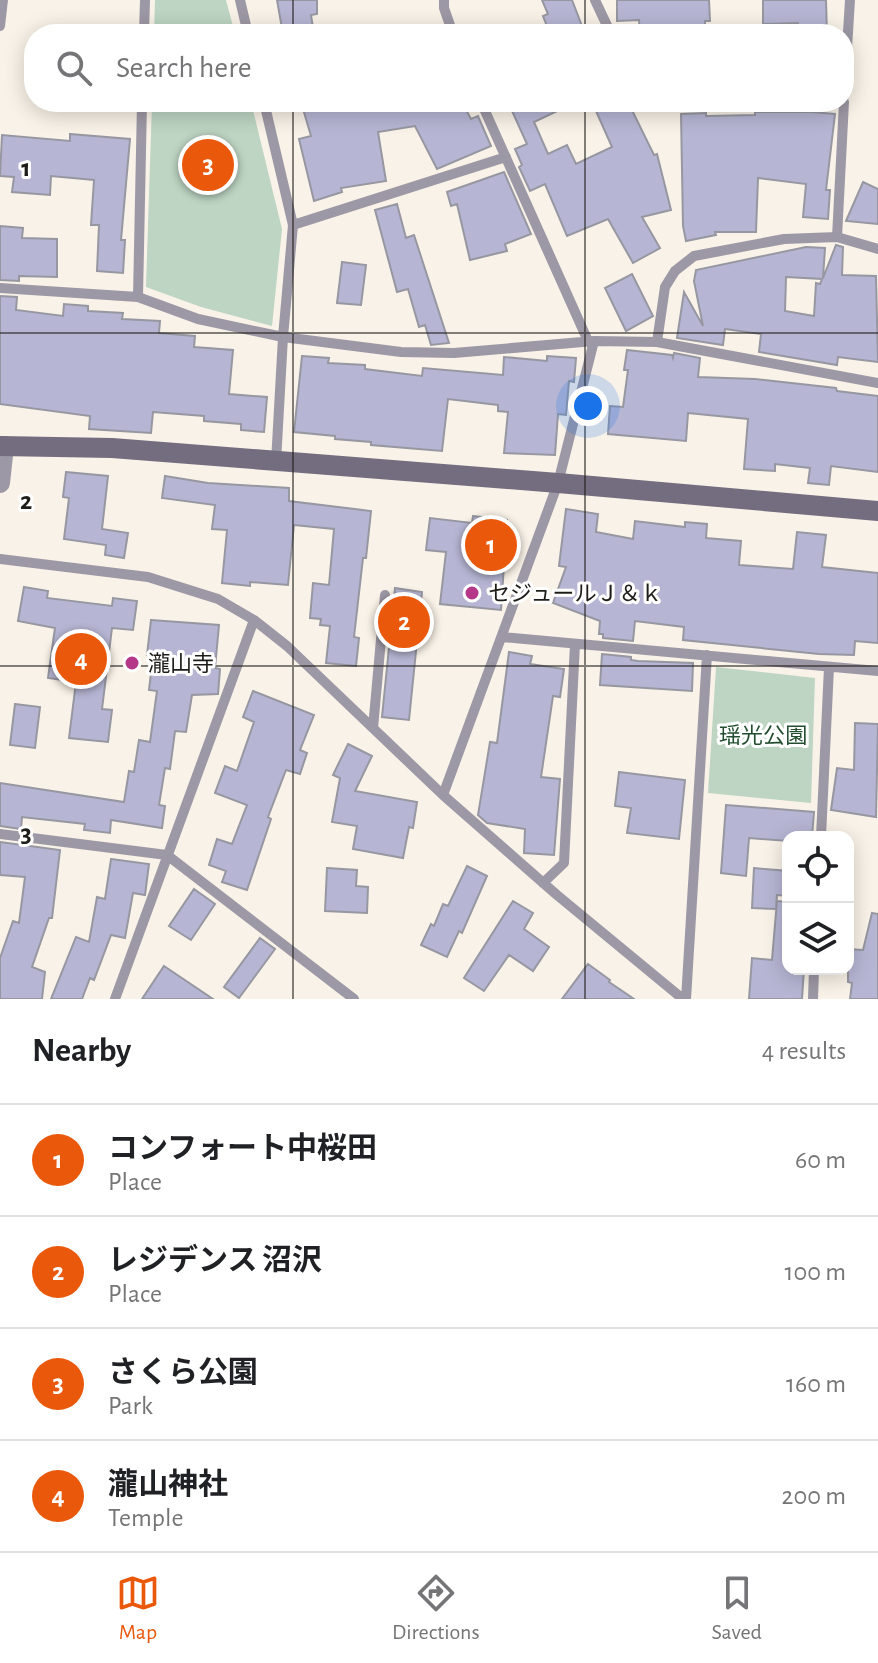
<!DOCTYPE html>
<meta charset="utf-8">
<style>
body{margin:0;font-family:"Alegreya Sans","Noto Sans JP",sans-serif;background:#f6f6f6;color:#202124}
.controls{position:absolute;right:24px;bottom:24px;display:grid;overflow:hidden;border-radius:16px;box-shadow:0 4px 20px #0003}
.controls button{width:72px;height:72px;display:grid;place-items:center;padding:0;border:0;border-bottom:2px solid #e0e0e0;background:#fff;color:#202124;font:40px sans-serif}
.you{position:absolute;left:588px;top:406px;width:28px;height:28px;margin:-20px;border:6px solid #fff;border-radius:50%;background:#1a73e8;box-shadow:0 0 0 12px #1a73e833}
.badge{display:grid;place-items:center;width:52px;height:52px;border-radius:50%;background:#ea580c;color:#fff;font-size:26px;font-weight:700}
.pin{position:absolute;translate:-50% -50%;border:4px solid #fff;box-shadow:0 2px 8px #0006}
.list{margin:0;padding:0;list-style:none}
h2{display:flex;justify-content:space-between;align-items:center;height:104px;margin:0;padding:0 32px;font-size:34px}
h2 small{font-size:26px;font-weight:400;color:#757577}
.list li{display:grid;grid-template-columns:52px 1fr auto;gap:24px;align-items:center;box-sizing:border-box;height:112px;padding:0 32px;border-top:2px solid #e0e0e0}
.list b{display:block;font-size:30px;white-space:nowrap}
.list p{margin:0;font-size:26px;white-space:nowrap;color:#757577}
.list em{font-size:26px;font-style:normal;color:#757577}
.icon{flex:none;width:44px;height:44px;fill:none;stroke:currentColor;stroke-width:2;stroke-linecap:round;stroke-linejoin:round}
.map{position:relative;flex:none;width:878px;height:999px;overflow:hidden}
.search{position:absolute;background:#fff;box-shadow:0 4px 20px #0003;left:24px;right:24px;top:24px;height:88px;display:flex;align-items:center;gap:20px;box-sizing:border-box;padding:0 28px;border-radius:32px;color:#757577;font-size:30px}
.sheet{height:552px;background:#fff}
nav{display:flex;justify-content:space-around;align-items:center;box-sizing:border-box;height:112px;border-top:2px solid #e0e0e0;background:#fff;font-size:22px;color:#757577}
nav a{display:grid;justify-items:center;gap:4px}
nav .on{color:#ea580c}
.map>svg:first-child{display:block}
.green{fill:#bed5c3}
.building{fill:#b6b6d4;stroke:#9797a2;stroke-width:2;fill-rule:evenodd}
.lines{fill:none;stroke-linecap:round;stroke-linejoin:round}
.lane{stroke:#9d98a5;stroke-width:10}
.street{stroke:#9d98a5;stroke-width:20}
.secondary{stroke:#736d7f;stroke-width:20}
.grid{fill:none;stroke:#1e1c18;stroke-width:2;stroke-opacity:0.55}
.poi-dot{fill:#b53787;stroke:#fff;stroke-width:3}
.labels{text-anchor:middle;stroke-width:6;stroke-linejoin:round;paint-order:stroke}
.poi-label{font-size:22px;fill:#1e1c18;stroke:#fff;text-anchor:start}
.park-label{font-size:22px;fill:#224e2f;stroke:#fff}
.grid-label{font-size:26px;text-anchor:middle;font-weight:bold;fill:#1e1c18;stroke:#fff;stroke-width:6;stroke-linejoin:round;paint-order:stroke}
</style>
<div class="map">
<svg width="878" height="999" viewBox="0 0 878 999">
<rect width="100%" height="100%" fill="#f9f2e8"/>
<path class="green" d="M155,0H226L235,34H154Z
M152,102H251L282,229L272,326L201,307L146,287Z
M716,667L815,678L811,803L708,793Z"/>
<path class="building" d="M277,0H317V14L311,15L314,34H283Z
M542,0H572L585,34H550L543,16L548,14Z
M617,0H709L710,21H705V34H640L639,20L617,21Z
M763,0H826L827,34H798V23L763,24Z
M301,102H462L471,119L478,116L491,146L437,169L415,126L378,132L386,181L341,188L342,192L314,201L299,139L311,136Z
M508,102H576L534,122L548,154L567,145L576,164L612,147L592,102H628L654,155L657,154L671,210L642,217L660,248L633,263L608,219L567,236L545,184L530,191L519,167L522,165L515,149L527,144Z
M755,112H812L835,114L826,190H830L828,219L803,217L806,184L758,178L756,232H715L716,235L686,241L683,226L681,114L706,113V116L755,115Z
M70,134L130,139L121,240H125L123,273L97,271L99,225H91L94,180L51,176L50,195L12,192L14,177L0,176L2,135L70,141Z
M504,172L531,234L505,244L507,251L470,260L457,204L451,206L447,192Z
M863,182L878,189V224L846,221Z
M397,204L406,238L414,235L449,343L431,345L425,325L419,327L408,289L397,292L375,210Z
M0,226L23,228L22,238L57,239V277L19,276V281L0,280Z
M836,245L843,247L842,275L876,276L878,362L838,357L837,365L759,352L761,334L725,329L723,345L677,338L684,292L703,326L694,281L696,270L806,247L825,248L823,278ZM786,277L822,279L820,284L816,283L814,316L785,311Z
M342,262L366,265L361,305L337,303Z
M632,274L653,316L626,331L605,288Z
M0,296L17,297L16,310L63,316L64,304L88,306V311L123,313L122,319L160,321L159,333L195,336L194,347L233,350L229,394L267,397L264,432L241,430V424L204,421V416L153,412L151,433L89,429L90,416L0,404Z
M627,350L672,355L673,358L674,353L700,358L698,377L755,379L836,388L837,391L878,396V472L831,466L829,485L808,483L810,468L775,464V471L744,469L748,419L688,413L686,441L608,434L610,406L623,407L628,370H624Z
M302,356L329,358L328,363L365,365V369L422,376L423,368L503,375L504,357L547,361V356L576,358L574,382L569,381L566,415L558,414L555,455L504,453L508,412L498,411V405L448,399L442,451L371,445V442L335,439V436L294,432Z
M66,472L108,476L102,529L128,533L124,558L105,555L106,545L64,539L69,498L63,497Z
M165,476L208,483L289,488V501L371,511L366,558H363L354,637L359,638L356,666L326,663L330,626L320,625L321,619L310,618L313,583L329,585L334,529L294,525L288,585L250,582V586L222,583L227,530L212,529L215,505L162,498Z
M566,509L598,514L596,532L633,539L635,521L685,527V522L707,524L706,538L741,541L739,565L793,569L797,532L826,535L822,567L878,573V643L855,641L854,655L819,654L683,640L684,627L635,621L633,641L603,638V634H599L600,621L553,603L566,567L559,566Z
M473,516L507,520L501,610L440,604L446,552L426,550L430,518L472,523Z
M24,587L48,591L47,598L112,606L113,598L137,601L133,630L112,628L102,709L112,710L108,742L69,738L76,682L48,678L55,628L18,621Z
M395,588L422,592L409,720L382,717Z
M151,620L219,625L215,668L220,669L218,694L192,695L186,732L175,731L170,769L165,768L159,805L165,806L162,828L111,820L110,833L84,830L85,824L22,817L21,829L0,826V783L124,802L129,771L134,772L139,740L150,742L157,691L149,690L153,656L147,655Z
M509,652L532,656L530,664L564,669L560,697L553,696L541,777L560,779L554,855L524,853L525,829L487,823L478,815L490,742L497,743Z
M602,654L631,657V660L638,661L693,663L692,691L600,685Z
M253,691L314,715L300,750L307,753L300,774L286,770L268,817L271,819L247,890L222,882L226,871L209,865L217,839L232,844L247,805L215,793L225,766L237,771L254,722L243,717Z
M15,704L40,707L35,748L10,745Z
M855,723L878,724L876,817L831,810L837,768L854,770Z
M348,744L372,756L355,791L417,802L413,828L409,827L403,858L353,849L357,826L332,822L340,778L333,775Z
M619,772L685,780L679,839L627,833L631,808L615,806Z
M726,805L814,812L812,837H788V841L749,838L746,876L721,873Z
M0,842L60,850L52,918H49L32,967L45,972L42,999H0V958L13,921L19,923L25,877L0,875Z
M111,859L149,864L145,895L133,893L125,938L111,935L94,980L90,978L82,999H51L76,937L89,942L97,897L105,899Z
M467,866L487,876L462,933L459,931L447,957L421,945L431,924L434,926L443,904L448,906Z
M327,868L357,870L356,886L368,887L367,913L325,911Z
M754,868L788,871V896L777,895L776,909L752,908Z
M194,889L215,904L191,940L169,926Z
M513,901L533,913L524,929L549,947L533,971L509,955L484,991L464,978Z
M777,901L788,902V969H804L802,999H749L752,958L772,960Z
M872,913L878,914V999H850L852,983L848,982V949L863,950Z
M260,938L275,949L239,998L224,987Z
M588,964L610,980L609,982L634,999H562Z
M164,966L213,999H142Z"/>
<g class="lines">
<path class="lane" d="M240,0L248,34
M444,0V8L453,34
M595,0L611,34
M0,26L3,0
M144,34L145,0
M844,96L850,0
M264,102L293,225L283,337L276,462
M481,102L588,341
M642,102H668
M293,225L506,157
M837,237L844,102
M0,288L138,297L198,319L283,337L401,352L454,353L594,341L657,342L665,287L675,271L694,256L784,239L837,237L878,249
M138,297L142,102
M657,342L878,383
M0,559L148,577L218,599L254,620L287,646L443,795L557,895L683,999
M502,637L878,671
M373,728L385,595
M443,795L558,483L594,341
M0,834L167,855L354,999
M821,837L829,667
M543,883L564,863L575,644
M115,999L254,620
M686,999L707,655
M813,999L814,969"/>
<path class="street" d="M0,483L4,446"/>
<path class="secondary" d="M0,446L112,448L558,483L878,511"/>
</g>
<path class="grid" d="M293,0V34M585,0V34M293,102V999M585,102V999M0,333H878M0,666H878"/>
<g class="poi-dot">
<circle cx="472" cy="593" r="8"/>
<circle cx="132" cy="663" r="8"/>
</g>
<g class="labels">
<g class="poi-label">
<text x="488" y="601">セジュールＪ＆ｋ</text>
<text x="148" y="671">瀧山寺</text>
</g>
<g class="park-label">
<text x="763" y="743">瑶光公園</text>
</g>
</g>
<g class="grid-label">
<text x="26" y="176">1</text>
<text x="26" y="509">2</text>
<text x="26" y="842">3</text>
</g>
</svg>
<div class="controls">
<button><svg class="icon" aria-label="locate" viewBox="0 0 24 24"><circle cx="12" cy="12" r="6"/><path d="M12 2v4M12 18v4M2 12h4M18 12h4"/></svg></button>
<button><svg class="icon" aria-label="layers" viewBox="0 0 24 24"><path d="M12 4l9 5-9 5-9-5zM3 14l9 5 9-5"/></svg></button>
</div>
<div class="you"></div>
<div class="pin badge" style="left:491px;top:545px">1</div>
<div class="pin badge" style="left:404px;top:622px">2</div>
<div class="pin badge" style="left:208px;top:165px">3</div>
<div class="pin badge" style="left:81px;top:659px">4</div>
<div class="search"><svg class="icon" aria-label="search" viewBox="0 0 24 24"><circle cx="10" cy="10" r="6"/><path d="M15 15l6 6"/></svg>Search here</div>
</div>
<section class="sheet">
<h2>Nearby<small>4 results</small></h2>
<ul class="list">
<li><span class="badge">1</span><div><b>コンフォート中桜田</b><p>Place</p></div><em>60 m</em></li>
<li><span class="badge">2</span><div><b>レジデンス 沼沢</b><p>Place</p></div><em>100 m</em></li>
<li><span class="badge">3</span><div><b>さくら公園</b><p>Park</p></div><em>160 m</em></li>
<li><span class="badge">4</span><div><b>瀧山神社</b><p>Temple</p></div><em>200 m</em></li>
</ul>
</section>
<nav>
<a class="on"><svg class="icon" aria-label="map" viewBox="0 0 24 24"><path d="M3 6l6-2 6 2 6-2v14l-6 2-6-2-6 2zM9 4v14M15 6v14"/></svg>Map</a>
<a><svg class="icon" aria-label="directions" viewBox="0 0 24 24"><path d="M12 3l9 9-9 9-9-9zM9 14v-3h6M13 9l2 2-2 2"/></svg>Directions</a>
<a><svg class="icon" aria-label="saved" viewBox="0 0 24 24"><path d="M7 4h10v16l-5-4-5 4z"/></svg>Saved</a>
</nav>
